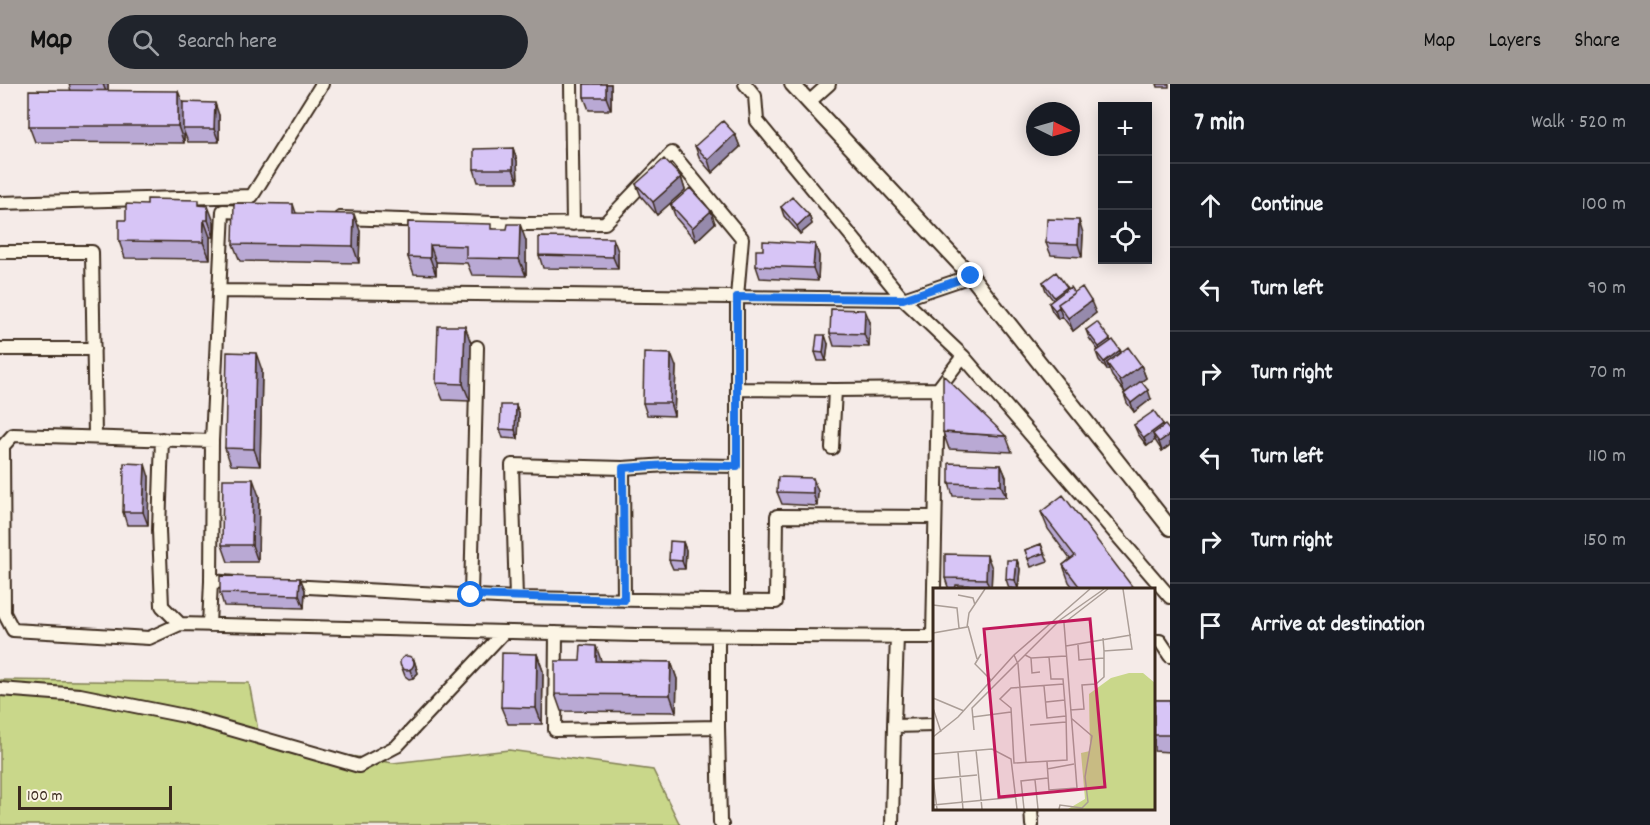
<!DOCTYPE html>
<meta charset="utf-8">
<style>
body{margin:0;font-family:Dekko,sans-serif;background:#20242c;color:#f1f3f6}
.controls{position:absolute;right:18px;top:18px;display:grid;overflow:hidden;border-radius:0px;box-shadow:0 3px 15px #0003}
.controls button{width:54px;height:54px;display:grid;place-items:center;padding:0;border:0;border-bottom:2px solid #363941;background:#171b24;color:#f1f3f6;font:30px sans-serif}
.compass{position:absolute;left:1026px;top:18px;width:54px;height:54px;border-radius:50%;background:#171b24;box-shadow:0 3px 15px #0003;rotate:95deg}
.scale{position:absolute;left:18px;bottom:15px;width:154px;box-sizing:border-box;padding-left:6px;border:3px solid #3b2a1e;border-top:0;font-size:16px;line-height:21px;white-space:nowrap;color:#3b2a1e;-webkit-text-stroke:4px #fcf5e5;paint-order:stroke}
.stop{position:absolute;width:18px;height:18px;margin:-14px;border:4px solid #1a73e8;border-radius:50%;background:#fff}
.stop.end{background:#1a73e8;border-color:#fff;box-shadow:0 2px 6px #0008}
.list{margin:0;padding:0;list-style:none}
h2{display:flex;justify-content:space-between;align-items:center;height:78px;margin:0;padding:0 24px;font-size:26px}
h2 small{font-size:20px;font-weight:400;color:#9ea1a6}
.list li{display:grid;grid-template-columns:39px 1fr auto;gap:18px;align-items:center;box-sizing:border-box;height:84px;padding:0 24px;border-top:2px solid #363941}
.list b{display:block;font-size:22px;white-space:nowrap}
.list em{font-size:20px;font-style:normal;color:#9ea1a6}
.icon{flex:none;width:33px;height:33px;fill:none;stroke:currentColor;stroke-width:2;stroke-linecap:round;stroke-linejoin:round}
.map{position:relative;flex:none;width:1170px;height:741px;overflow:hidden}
header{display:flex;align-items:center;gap:36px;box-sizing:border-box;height:84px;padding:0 30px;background:#9f9995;color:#111}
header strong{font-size:28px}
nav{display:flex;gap:33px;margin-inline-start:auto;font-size:21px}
.search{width:420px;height:54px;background:#20242c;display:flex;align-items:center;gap:15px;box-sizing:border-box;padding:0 21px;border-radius:33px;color:#9ea1a6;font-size:22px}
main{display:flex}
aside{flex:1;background:#171b24}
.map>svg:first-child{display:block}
.green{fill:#c9d78a;stroke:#828054;stroke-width:1.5}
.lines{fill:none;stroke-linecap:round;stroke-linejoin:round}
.minor-casing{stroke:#3b2a1e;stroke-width:16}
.tertiary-casing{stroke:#3b2a1e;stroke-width:18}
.minor{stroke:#fcf5e5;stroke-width:12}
.tertiary{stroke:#fcf5e5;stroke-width:14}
.wall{fill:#b9a9d4;stroke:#3b2a1e;stroke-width:1.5}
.shaded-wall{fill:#968aac;stroke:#3b2a1e;stroke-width:1.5}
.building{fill:#d7c5f6;stroke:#3b2a1e;stroke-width:1.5}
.route{stroke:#1a73e8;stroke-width:8}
.inset-road{fill:none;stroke:#ab9e97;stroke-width:1.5}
.view{fill:#c2185b;fill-opacity:0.15;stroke:#c2185b;stroke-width:3}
.inset-edge{fill:none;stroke:#3b2a1e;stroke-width:3}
</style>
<header>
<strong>Map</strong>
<div class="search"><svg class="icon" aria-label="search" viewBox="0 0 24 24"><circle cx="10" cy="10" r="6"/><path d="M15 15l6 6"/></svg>Search here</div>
<nav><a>Map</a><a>Layers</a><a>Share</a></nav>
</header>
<main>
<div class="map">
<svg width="1170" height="741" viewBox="0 0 1170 741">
<rect width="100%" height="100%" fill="#f5ebe8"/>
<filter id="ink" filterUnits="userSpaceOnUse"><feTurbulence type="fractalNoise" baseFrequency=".0167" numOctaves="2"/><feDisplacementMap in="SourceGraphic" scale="12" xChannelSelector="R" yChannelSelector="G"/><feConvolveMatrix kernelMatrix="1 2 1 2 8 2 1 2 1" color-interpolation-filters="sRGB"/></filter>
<g filter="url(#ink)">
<path class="green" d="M0,596L249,599L260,657L393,679L509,666L653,686L680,741H0Z"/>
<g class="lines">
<g class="minor-casing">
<path id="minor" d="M571,0L573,140
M745,0L755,12L757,37L903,215L963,272L1170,513
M809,18L829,0
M0,119L252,112L322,0
M340,134L527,140L605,139L672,69L742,154L737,213V518
M0,168H92L95,353
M220,207L903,215L971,192
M0,265H94
M737,305L835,306
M162,355L159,446L162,522L180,540
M212,357L13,351L3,362L4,529L13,546L149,554L180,540L636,551L934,553
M832,364L835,306L938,305
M623,384L624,516
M235,499L211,497L212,357L223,127L248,128
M289,502L516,514L776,518L777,432L935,433
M471,511L477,263
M516,514L512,381L623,384L667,381L737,382
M209,541L211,497
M556,549L555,646L718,643L720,738L722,741
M718,552V643
M933,552L938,305L963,272
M1154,557H1160L1170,572
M0,605L80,611L185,632L359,682L397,662L504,548
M894,642L897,552
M1031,724L1032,741
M892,741L894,642L934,641"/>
</g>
<g class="tertiary-casing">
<path id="tertiary" d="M792,0L971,192L1170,444"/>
</g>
<use href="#minor" class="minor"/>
<use href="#tertiary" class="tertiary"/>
</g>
<path class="wall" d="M69,0H108V7L183,21L219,31V58H188L184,48V59L35,58L29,42L71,7Z
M584,0H611V26H589L584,13Z
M1157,0H1169V3H1158Z
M735,50L740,63L712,89L700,75L695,62Z
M513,64L517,77L518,98H478L474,85Z
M681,93L685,106L657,131L641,112L636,100Z
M293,120L296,129L360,147L359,179L240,177L233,160Z
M147,121H201L214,138V153H210V175L125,174L119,157L126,136Z
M671,121L715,139L696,157L676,134Z
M781,123L809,131L812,140L800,150L784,132Z
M408,138L493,145L526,157V192L472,191L467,179L436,178V191L414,190L408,173Z
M1083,149L1082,173L1051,171L1046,159Z
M815,160L819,172L818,197L760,194L756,182L763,166Z
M618,167V185L543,184L539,171Z
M1043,198L1068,205L1074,208L1096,229L1073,247L1062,232L1058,235L1052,227L1049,219L1053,216L1046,207Z
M870,238L869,263L834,262L830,249Z
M1086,246L1111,257L1120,266L1121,268L1141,281L1146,294L1125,309L1112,292L1109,285L1107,286L1099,276L1096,268L1098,266L1089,254Z
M471,259L470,317L443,316L436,299Z
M828,260L826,277H818L815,268Z
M676,283L674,332L647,331L643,319Z
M262,286L260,382L231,381L225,364Z
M1124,310L1151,315L1134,328L1127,319Z
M516,321L519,330L518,355L503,354L500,345Z
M1134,341L1164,342L1170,347V361L1162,367L1155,356L1147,362L1138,350Z
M943,348L1006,352L1012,368L949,365Z
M1001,381L1006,393V413L953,412L949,399Z
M149,393L148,441H127L123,428Z
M818,407L817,422L782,420L777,408Z
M259,412L258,478H228L222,461Z
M1041,428L1134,506H1075L1069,498L1063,481L1070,475L1048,445Z
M683,458L686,466L685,485H673L669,476Z
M1041,460L1048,477L1031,483L1025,466Z
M1017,476L1020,485L1018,505L1009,504L1006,495Z
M992,484L991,506H949L945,494Z
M300,494L305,506L304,524L224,522L220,509Z
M537,570L543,587L542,640H508L501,623Z
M414,576L418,589L413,594L409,595L405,592L402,584Z
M602,577L671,578L677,595L676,628L561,627L555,610Z
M1154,616H1170V668L1154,667Z"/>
<path class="shaded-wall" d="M103,0H108V13Z
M606,0H611V26L606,13Z
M178,7L185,24L183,45L184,48V59L178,42Z
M215,19L219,31V58L214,45Z
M735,50L740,63L712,89L708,76Z
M513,64L517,77L518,98L513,85Z
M681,93L685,106L657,131L653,118Z
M208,122L214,138V153L208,136Z
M711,127L715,139L696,157L692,144Z
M354,130L360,147L359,179L353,162Z
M809,131L812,140L800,150L797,142Z
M204,136L210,153V175L203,158Z
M1079,136L1083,149L1082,173L1078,160Z
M520,140L526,157V192L519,175Z
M613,154L618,167V185L613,173Z
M815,160L819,172L818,197L813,184Z
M430,161L436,178V191L430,174Z
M1067,203L1070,211L1057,221L1054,213Z
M1091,217L1096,229L1073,247L1068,234Z
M1059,223L1062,232L1058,235L1055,226Z
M865,226L870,238L869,263L864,250Z
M465,242L471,259L470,317L463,300Z
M825,251L828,260L826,277L823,269Z
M1110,255L1113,264L1102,272L1099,263Z
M1120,266L1123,274L1107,279L1109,285L1107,286L1104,278Z
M256,269L262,286L260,382L254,365Z
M671,270L676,283L674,332L670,319Z
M1141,281L1146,294L1125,309L1120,297Z
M1148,306L1151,315L1134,328L1131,319Z
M516,321L519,330L518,355L515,346Z
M1163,340L1166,348L1153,350L1155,356L1147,362L1144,354Z
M1170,350V361L1162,367L1159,358Z
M145,380L149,393L148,441L143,428Z
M1001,381L1006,393V413L1001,401Z
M813,394L818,407L817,422L813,409Z
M253,395L259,412L258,478L252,461Z
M683,458L686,466L685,485L682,477Z
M987,471L992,484L991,506H990L986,495Z
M1017,476L1020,485L1018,505L1015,496Z
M300,494L305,506L304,524L299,511Z
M596,562L602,579L596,577Z
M537,570L543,587L542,640L536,624Z
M414,576L418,589L413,594L410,586Z
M671,578L677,595L676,628L670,611Z"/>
<path class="building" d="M584,0H606V13H584Z
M29,6L178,7V42H29Z
M183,18L215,19L214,45H183Z
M723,37L735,50L708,76L695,62Z
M513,64V85H474V65Z
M664,75L681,93L653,118L636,100Z
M690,104L711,127L692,144L671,121Z
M792,113L809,131L797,142L781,123Z
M147,115L199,116V121L208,122V136H204L203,158L119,157V136H126V120L147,121Z
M234,119L293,120V129L354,130L353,162L233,160Z
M1047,135L1079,136L1078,160L1046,159Z
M408,138L491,140V145H507L508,140H520L519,175L466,174V162L430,161V174L408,173Z
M539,153L613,154V173L539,171Z
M763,157L815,160L813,184L756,182V166H763Z
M1056,188L1067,203L1054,213L1043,198Z
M1070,203L1074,209L1058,220L1059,223L1055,226L1049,219Z
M1082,203L1091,217L1068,234L1058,220Z
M831,225L865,226L864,250L830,249Z
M1097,238L1110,255L1099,263L1086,246Z
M438,242H465L463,300L436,299Z
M817,251H825L823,269L815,268Z
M1113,256L1120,266L1104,278L1096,268Z
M1128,263L1141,281L1120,297L1107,279Z
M227,268L256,269L254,365L225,364Z
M644,269L671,270L670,319H643Z
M943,291L1006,352L943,348Z
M1141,297L1148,306L1131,319L1124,310Z
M501,321H516L515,346L500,345Z
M1154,327L1163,340L1144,354L1134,341Z
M1165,341L1170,347V350L1159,358L1153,350Z
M124,379L145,380L143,428H123Z
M949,379L1001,381V401L949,399Z
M778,393L813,394V409L777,408Z
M223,395H253L252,461H222Z
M1063,411L1134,505V506H1082L1063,481L1075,472L1041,428Z
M670,457L683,458L682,477L669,476Z
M1041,460L1044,469L1028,475L1025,466Z
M945,470L987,471L986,495L945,494Z
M1007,476H1017L1015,496L1006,495Z
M220,492L300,494L299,511L220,509Z
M956,501L980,502L979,506H955Z
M581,561L596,562V577L671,578L670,611L555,610V577H580Z
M502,569L537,570L536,624L501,623Z
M400 579a7 7 0 1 1 14 0a7 7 0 1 1-14 0Z
M1154,616H1170V651H1154Z"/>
</g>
<g class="lines" filter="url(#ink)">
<path class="route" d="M471,511L624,516L623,384L667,381L737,382V213L903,215L971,192"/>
</g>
<g transform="translate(933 504)">
<rect width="222" height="222" fill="#f5ebe8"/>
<path d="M196,85H210L222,95V221H135L152,211L148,165L157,163L156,106L178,90Z" fill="#c9d78a"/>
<path class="inset-road" d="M25,7L40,10L42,17M0,17L24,20L26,40M35,38L44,71M0,45L34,39L36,25L52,1M170,50L171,63L199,61L190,1M145,57L146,72L171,70M133,58L198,47M48,66L42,76L58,92M81,67L85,76L93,174M92,67L98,70L133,68M116,69L118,91H130L133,128L134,172L81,175L78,120L67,111L78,100L131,96M98,70L99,85L107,84M111,98L114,130L133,128M0,110L31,123M113,114L132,112M0,120L8,144M137,122L151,121L149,97L163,96L171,89V63M40,129L78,124M97,137L133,134M41,142L39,120L127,32L171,1M0,149L25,129L81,67L157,1M43,162L49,221M25,164L30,221M0,166L59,161L78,171L84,221M114,174L116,202L144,200L131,35L175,1M114,181L141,176M102,192L105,221M0,217L83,209M4,221L0,191L44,187M91,221L88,193L115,190M126,221L127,217L149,220L155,214L152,189L159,148L138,130"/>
<path class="view" d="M157,31L172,199L66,209L51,41Z"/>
<rect width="222" height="222" class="inset-edge"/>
</g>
</svg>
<div class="controls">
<button>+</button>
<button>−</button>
<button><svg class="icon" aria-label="locate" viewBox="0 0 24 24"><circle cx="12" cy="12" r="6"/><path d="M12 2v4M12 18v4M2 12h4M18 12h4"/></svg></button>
</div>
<svg class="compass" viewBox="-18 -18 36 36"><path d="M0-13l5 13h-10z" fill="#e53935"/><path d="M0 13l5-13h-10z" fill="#9ea1a6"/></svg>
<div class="scale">100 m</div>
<div class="stop" style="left:471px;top:511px"></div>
<div class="stop end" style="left:971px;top:192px"></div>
</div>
<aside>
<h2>7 min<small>Walk · 520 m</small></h2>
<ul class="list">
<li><svg class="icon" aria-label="ahead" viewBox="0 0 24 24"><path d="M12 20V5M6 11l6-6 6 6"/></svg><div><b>Continue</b></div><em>100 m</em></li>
<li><svg class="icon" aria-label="left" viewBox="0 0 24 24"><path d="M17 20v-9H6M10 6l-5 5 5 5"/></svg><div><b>Turn left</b></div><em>90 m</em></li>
<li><svg class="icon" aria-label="right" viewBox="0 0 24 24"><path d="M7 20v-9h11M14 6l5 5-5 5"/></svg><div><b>Turn right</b></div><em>70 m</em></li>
<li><svg class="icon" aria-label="left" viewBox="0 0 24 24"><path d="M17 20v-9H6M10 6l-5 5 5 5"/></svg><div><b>Turn left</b></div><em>110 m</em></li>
<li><svg class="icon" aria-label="right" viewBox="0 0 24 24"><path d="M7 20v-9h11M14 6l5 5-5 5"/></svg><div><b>Turn right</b></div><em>150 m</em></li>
<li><svg class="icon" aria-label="arrive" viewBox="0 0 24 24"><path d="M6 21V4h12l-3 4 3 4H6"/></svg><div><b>Arrive at destination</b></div></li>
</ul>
</aside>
</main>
